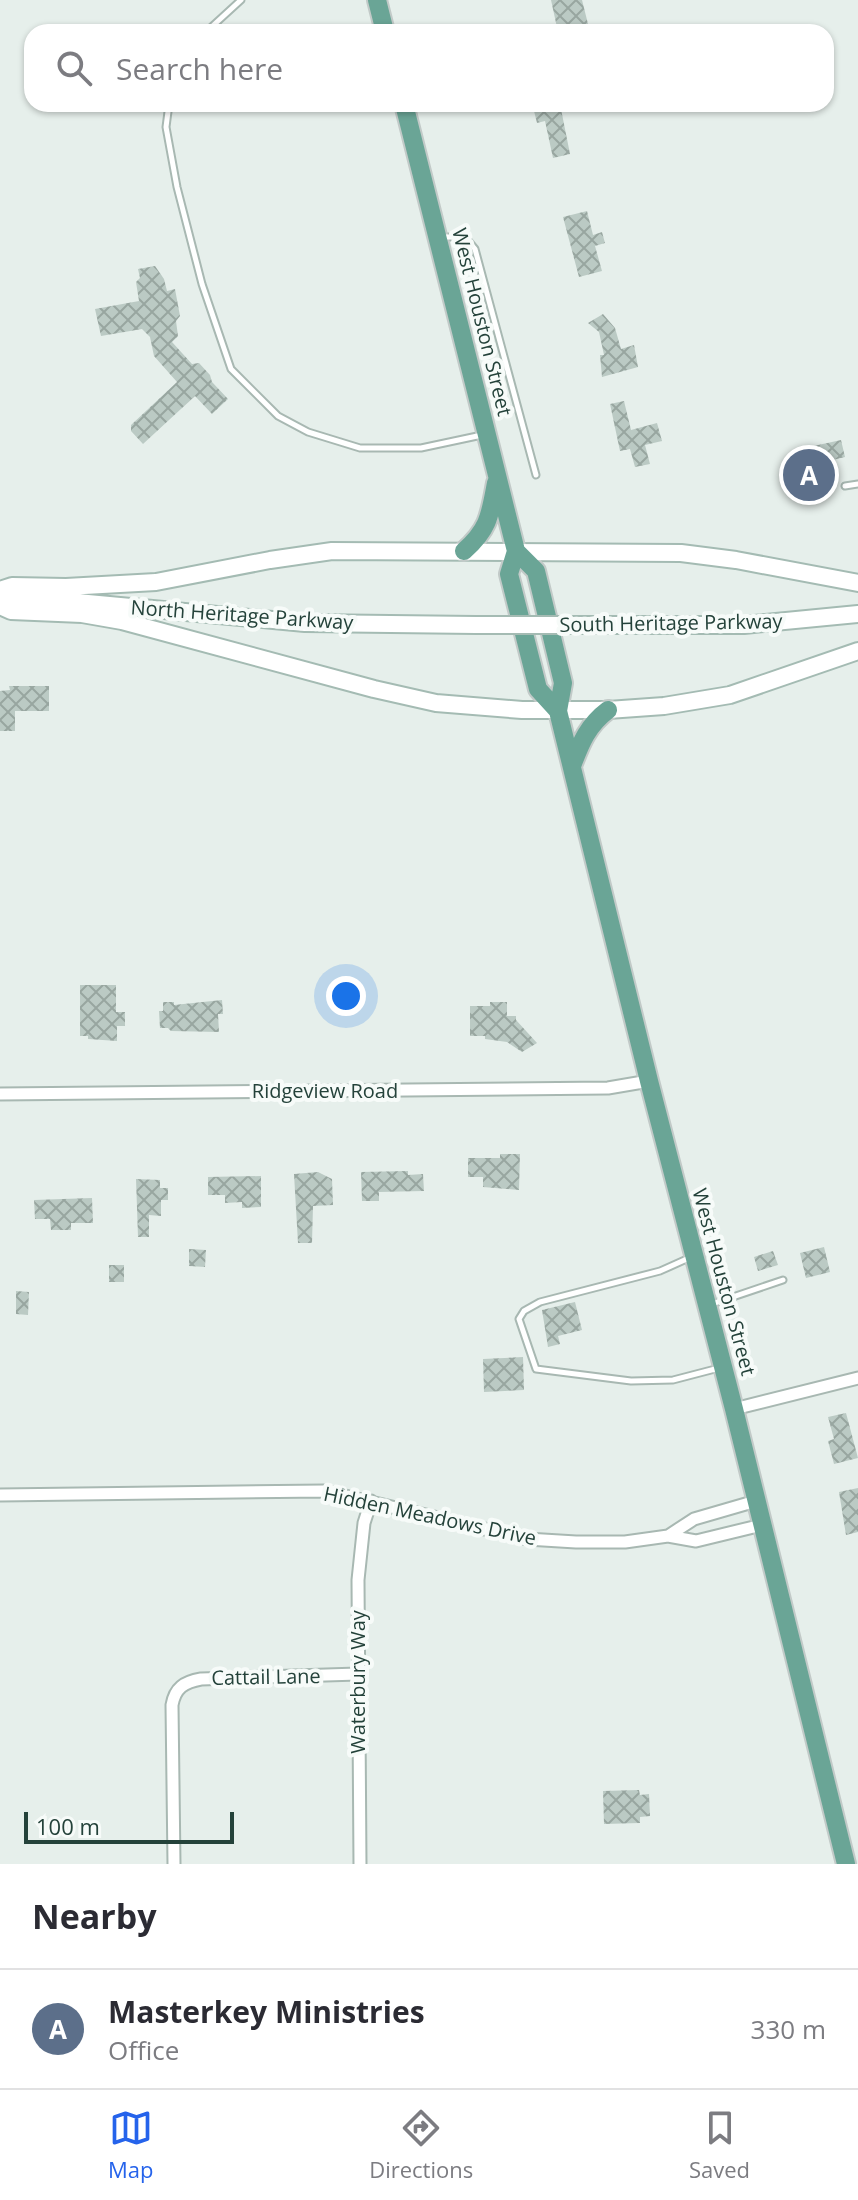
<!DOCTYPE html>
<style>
body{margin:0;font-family:"Open Sans",sans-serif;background:#f7f7f7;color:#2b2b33}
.scale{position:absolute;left:24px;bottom:20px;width:210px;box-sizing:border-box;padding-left:8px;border:4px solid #24423a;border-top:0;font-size:22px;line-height:28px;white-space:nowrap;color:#24423a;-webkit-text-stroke:6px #f7fbf9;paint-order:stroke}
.you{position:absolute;left:346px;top:996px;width:28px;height:28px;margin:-20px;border:6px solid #fff;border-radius:50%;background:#1a73e8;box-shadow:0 0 0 12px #1a73e833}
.badge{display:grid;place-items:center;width:52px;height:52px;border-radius:50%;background:#2563eb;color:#fff;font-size:26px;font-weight:700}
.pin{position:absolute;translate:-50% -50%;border:4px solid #fff;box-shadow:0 2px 8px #0006}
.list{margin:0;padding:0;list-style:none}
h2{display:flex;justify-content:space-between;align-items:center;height:104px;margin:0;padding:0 32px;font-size:34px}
h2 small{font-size:26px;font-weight:400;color:#7c7c81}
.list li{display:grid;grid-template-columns:52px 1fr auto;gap:24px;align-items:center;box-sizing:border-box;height:120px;padding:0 32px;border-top:2px solid #e1e1e2}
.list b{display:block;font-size:30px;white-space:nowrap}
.list p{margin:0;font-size:26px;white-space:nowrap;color:#7c7c81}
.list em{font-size:26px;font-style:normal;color:#7c7c81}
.icon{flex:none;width:44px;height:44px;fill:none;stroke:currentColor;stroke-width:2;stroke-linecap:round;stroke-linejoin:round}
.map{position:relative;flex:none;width:858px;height:1864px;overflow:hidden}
.search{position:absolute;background:#fff;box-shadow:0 2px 6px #0004;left:24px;right:24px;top:24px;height:88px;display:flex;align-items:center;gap:20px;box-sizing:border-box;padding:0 28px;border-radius:24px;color:#7c7c81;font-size:30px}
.sheet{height:224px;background:#fff}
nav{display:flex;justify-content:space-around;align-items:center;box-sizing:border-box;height:112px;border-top:2px solid #e1e1e2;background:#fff;font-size:22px;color:#7c7c81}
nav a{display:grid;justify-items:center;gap:4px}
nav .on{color:#2563eb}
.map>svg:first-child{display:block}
.building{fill:url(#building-cross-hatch)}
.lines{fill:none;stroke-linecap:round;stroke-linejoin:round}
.service-casing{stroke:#a8b8b2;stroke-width:9}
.minor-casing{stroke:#a8b8b2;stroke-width:15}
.secondary-casing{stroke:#a4bbb3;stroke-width:20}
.primary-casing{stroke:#c2cac8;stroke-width:22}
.service{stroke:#fff;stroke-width:5}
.minor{stroke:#fff;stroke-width:11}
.secondary{stroke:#fff;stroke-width:16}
.primary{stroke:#6aa596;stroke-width:18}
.secondary-bridge-casing{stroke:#a4bbb3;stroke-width:20;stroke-linecap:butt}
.secondary-bridge{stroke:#fff;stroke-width:16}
.labels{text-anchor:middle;stroke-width:8;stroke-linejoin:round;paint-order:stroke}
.street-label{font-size:20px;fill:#24423a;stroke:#f7fbf9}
</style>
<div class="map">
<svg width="858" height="1864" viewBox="0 0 858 1864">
<defs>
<pattern id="building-cross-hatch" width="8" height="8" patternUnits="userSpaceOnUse" patternTransform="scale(2)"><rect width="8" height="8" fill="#bbcac4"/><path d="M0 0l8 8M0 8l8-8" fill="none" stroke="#98a6a0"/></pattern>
</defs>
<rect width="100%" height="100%" fill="#e6efeb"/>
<path class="building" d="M551,0H582L590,32H558Z
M548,104H560L570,154L553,158L545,121L537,123L533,107Z
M587,211L593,235L602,232L605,243L595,246L602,271L579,277L563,217Z
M155,266L164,279L167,291L175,289L180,316L176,321L178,336L172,342L192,364L199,363L210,375L212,382L228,399L212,414L195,396L143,444L131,431V425L177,382L154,356L150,337L142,329L101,336L95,309L139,301L136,282L140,278L138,269Z
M603,314L615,328L621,349L634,345L638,367L602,377L600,355H604L599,332L588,323Z
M624,401L631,430L657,423L662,441L645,445L650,464L635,467L630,449L620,451L610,404Z
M841,440L845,457L820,463L825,486L800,492L791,451Z
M9,686H49V711H15V731H0V691L10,690Z
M80,985H116V1012H125V1026H117V1041L88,1039V1036H80Z
M222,1000L223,1014H218L219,1032L171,1031L168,1028H160L159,1011H163V1002H174V1005Z
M490,1002H507V1016H516V1020L537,1043L522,1052L507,1042L485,1039V1036H470V1006H490Z
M500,1154H520L519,1190L483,1187V1177H468V1158H500Z
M408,1171V1175L423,1174L424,1191L379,1192V1201H362L361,1172Z
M318,1172L332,1179L333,1205L313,1206L312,1243H298L294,1174Z
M261,1176V1207L242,1208V1202L225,1203V1195H208V1177Z
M136,1179L160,1180V1188H168V1200H161V1216L149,1215V1237H138Z
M92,1198L93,1223H71V1230H51L50,1219H35L34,1200Z
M824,1247L830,1272L806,1278L800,1253Z
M189,1249L206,1250L205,1267L189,1266Z
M773,1251L778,1265L758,1271L754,1257Z
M109,1265H124V1282H109Z
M16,1291L29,1292L28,1315L16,1314Z
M575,1302L582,1330L558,1336L560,1344L548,1347L542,1310Z
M523,1357L524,1390L484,1392L483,1359Z
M846,1413L858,1458L834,1464L828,1441L834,1439L828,1417Z
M858,1488V1532L846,1535L839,1492Z
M639,1790L640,1795L649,1794L650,1816L640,1817V1823L604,1824L603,1791Z"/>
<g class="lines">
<g class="service-casing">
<path id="service" d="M206,32L241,0
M169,104L166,127L177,187L202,284L231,369L278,416L308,432L360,448H421L482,435
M440,237H465L475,249L536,475
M845,486L858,484
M689,1258L660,1271L540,1302L524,1311L519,1319L536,1369L631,1381L673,1380L719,1368
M712,1304L783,1280"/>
</g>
<g class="minor-casing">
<path id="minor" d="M0,1094L608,1088L649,1081
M734,1409L858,1378
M0,1495L324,1491L527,1539L576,1542H625L668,1536L696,1541L762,1525
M668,1536L694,1519L756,1501
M174,1864L172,1705C175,1688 184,1682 201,1679L358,1674
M360,1864L358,1580L364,1523L371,1501"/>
</g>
<g class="secondary-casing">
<path id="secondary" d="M0,590L12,586L66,587L156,582L270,560L332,551L681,553L736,560L858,583
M0,598L66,601L305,623L476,625
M0,606L11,611L82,614L122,621L374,689L436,703L522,710H608L664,706L730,695L858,651
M590,625H744L858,614"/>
</g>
<g class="primary-casing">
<path id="primary" d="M377,0L385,32
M404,104L516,551L536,571L563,683L558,711L649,1081L734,1409L846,1864
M464,551C489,529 490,515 496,483
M516,551L509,574L538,689L558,711
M572,766C581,742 588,725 608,710"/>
</g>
<use href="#service" class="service"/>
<use href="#minor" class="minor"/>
<use href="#secondary" class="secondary"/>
<use href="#primary" class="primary"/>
<g class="secondary-bridge-casing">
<path id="secondary-bridge" d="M476,625H590"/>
</g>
<use href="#secondary-bridge" class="secondary-bridge"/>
</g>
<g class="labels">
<g class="street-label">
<text transform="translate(482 322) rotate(76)" y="7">West Houston Street</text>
<text transform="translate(242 615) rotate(4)" y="7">North Heritage Parkway</text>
<text transform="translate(671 623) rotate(-1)" y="7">South Heritage Parkway</text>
<text x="325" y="1098">Ridgeview Road</text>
<text transform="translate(724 1282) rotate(75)" y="7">West Houston Street</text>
<text transform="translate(430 1516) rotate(12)" y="7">Hidden Meadows Drive</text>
<text transform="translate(266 1677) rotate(-1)" y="7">Cattail Lane</text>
<text transform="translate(358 1682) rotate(-90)" y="7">Waterbury Way</text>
</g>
</g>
</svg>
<div class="scale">100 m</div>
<div class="you"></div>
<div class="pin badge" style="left:809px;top:475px;background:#5c6f8a">A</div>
<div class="search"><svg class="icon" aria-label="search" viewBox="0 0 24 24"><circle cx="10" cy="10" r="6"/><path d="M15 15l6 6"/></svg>Search here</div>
</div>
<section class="sheet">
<h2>Nearby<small></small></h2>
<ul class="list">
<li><span class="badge" style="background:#5c6f8a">A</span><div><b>Masterkey Ministries</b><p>Office</p></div><em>330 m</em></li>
</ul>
</section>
<nav>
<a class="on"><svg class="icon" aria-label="map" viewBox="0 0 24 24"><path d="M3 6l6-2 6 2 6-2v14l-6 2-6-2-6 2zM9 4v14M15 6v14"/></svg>Map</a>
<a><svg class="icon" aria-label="directions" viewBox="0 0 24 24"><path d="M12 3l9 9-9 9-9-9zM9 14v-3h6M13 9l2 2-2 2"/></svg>Directions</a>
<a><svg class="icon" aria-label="saved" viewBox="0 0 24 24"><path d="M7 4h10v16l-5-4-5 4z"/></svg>Saved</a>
</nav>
